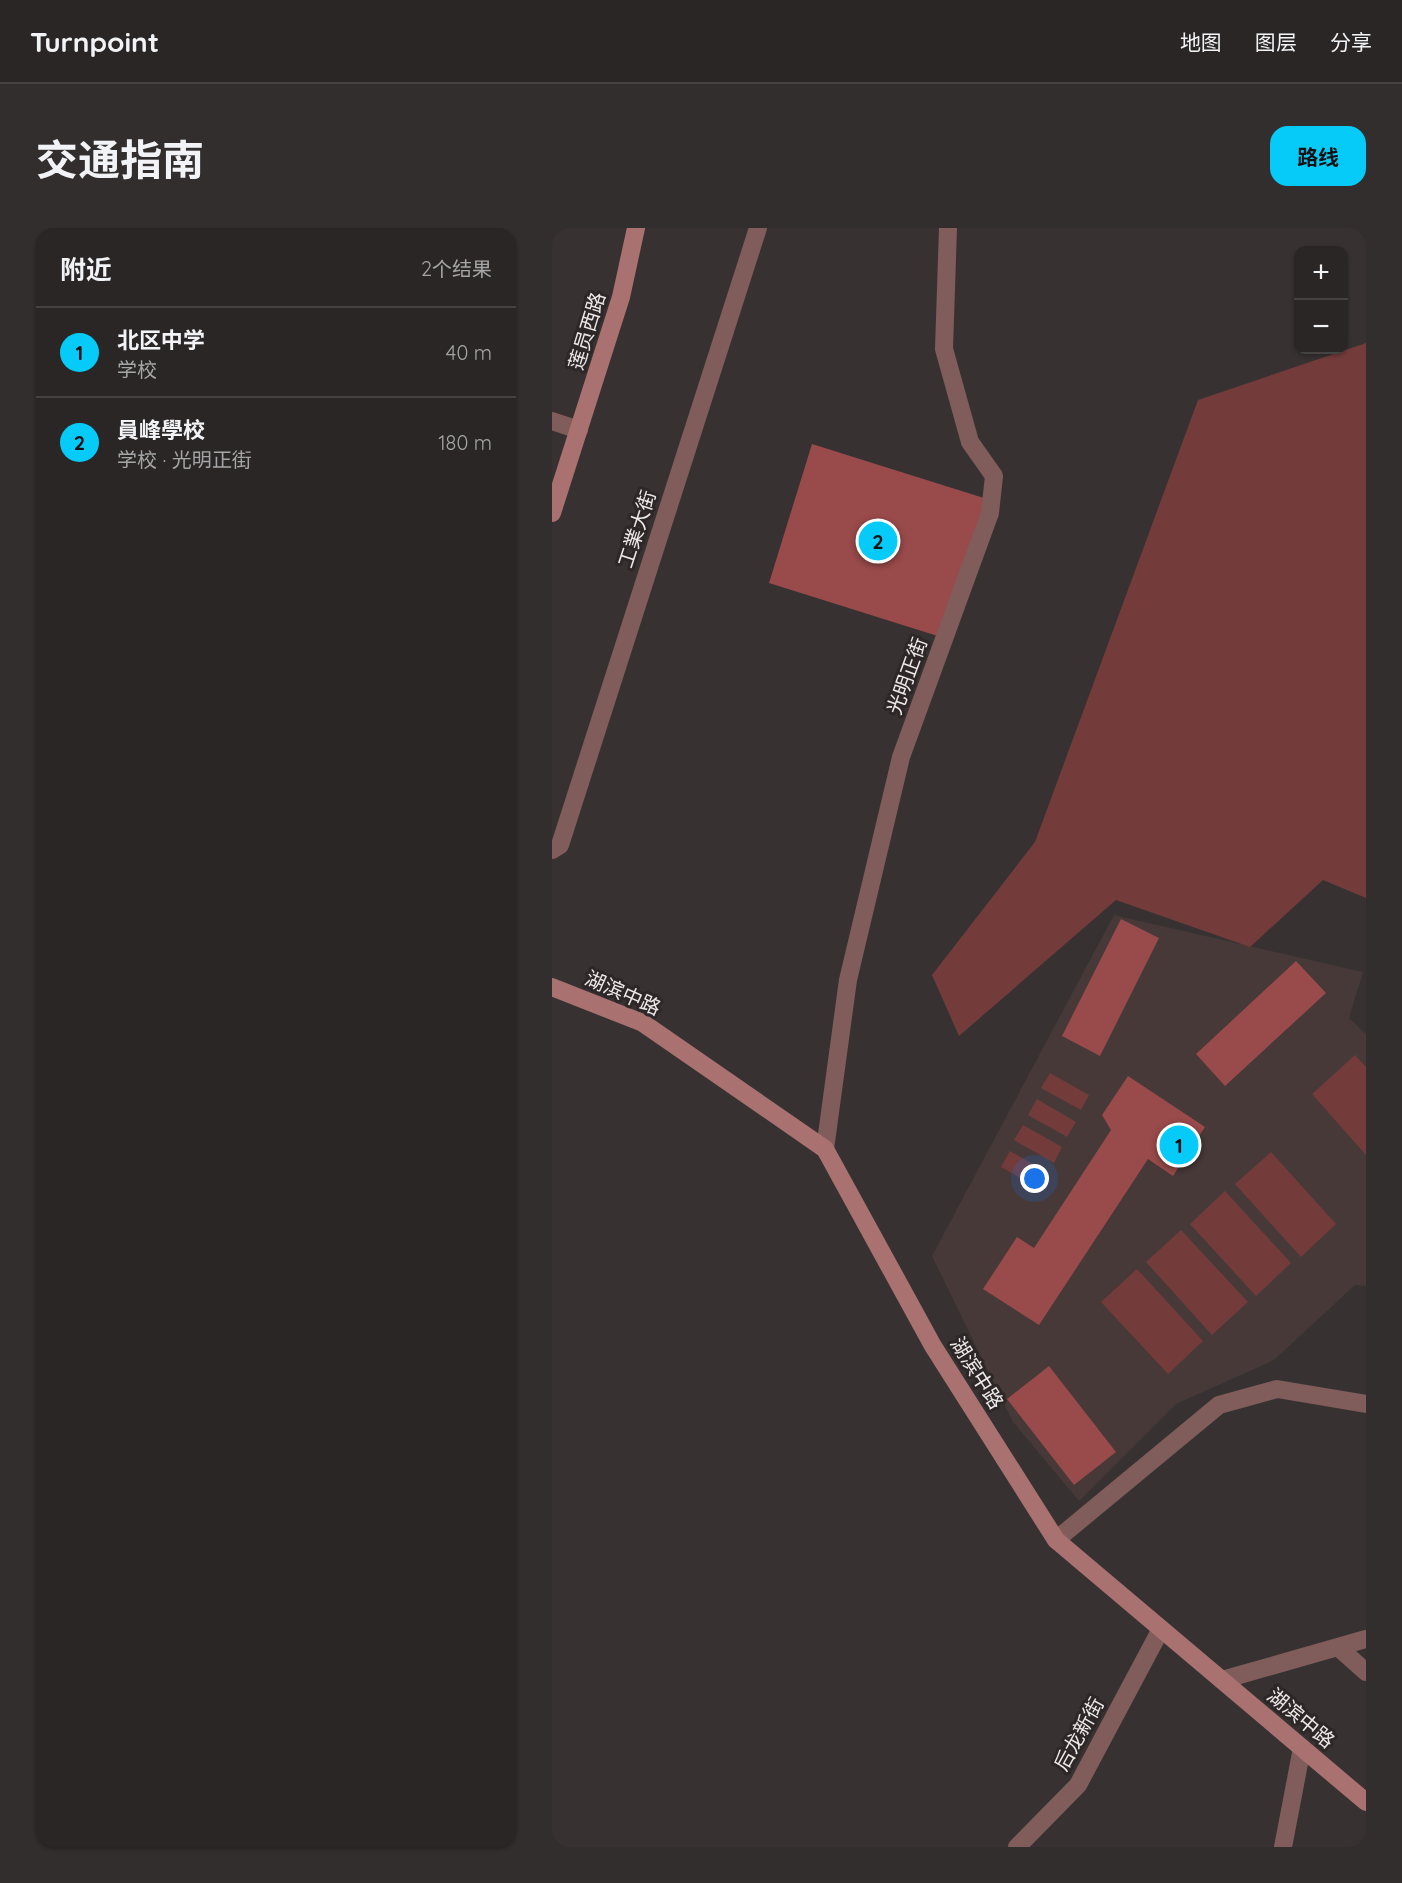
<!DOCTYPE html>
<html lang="zh">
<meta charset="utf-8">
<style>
body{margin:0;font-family:Quicksand,"Noto Sans SC",sans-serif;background:#312e2d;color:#f1f3f6}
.controls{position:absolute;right:18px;top:18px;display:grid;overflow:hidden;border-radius:12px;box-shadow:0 2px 4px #0004}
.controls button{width:54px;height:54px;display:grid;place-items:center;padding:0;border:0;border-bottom:2px solid #454342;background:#292625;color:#f1f3f6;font:30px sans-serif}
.you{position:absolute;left:483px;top:951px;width:21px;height:21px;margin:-15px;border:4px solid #fff;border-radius:50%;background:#1a73e8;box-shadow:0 0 0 9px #1a73e833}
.badge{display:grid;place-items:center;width:39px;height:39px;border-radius:50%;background:#06cbf9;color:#111;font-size:20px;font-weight:700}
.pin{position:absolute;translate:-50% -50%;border:3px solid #fff;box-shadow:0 2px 6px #0006}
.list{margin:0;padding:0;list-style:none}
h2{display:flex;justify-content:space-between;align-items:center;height:78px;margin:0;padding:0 24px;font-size:26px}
h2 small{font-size:20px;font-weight:400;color:#a5a5a7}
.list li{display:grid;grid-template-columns:39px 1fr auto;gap:18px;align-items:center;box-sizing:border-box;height:90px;padding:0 24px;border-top:2px solid #454342}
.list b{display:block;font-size:22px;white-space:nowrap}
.list p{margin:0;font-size:20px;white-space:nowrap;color:#a5a5a7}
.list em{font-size:20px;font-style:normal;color:#a5a5a7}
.map{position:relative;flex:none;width:814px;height:1619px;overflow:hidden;border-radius:18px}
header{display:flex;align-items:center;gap:36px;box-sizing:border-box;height:84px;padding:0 30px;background:#292625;border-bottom:2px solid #454342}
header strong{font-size:28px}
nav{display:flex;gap:33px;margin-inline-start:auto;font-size:21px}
.intro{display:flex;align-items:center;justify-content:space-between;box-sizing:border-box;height:144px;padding:0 36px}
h1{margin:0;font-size:42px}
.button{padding:15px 27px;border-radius:18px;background:#06cbf9;color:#111;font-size:21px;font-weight:700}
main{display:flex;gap:36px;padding:0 36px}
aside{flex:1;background:#292625;border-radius:18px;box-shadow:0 2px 4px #0004}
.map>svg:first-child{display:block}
.built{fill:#463938}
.green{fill:#733c3b}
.building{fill:#994a4a}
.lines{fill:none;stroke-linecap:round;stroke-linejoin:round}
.street{stroke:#805c5a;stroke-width:18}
.secondary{stroke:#a9716f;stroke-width:18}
.labels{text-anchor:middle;stroke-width:6;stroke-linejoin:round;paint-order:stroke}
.street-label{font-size:20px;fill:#ede9e9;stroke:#2d2827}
</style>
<header>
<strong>Turnpoint</strong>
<nav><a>地图</a><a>图层</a><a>分享</a></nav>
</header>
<div class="intro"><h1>交通指南</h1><a class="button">路线</a></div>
<main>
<aside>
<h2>附近<small>2个结果</small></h2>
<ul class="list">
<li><span class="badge">1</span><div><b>北区中学</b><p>学校</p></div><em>40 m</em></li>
<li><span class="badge">2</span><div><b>員峰學校</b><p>学校 · 光明正街</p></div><em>180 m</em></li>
</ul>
</aside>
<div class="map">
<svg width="814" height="1619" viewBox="0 0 814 1619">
<rect width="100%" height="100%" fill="#373231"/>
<path class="built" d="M562,687L811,744L797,790L814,806V1058L803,1057L722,1132L624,1176L527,1273L461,1194L380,1028Z"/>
<path class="green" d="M814,115V670L771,652L698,719L564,672L407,808L380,747L483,614L646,172Z
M803,827L814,839V927L760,866Z
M498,845L537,867L529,882L489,860Z
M485,871L524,894L515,909L476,887Z
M471,897L510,919L502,935L462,912Z
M458,923L497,945L488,961L449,939Z
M719,924L784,996L749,1029L683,956Z
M673,963L739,1035L704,1068L638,996Z
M629,1002L696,1074L660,1107L594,1034Z
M585,1041L651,1113L616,1146L549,1074Z"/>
<path class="building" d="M260,216L435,271L392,410L217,355Z
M569,691L607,710L548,828L510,808Z
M744,733L774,765L673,858L644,826Z
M576,848L653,899L621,948L596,931L487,1097L431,1061L465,1009L482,1020L559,902L550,887Z
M497,1138L564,1224L522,1257L455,1171Z"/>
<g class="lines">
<path class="street" d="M0,193L27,202
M0,622L8,617L206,0
M273,921L296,752L349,529L438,285L442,248L418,214L392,121L396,0
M504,1312L667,1177L725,1161L814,1176
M786,1419L814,1444
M670,1452L814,1411
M465,1619L526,1557L609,1401
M731,1619L750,1520"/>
<path class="secondary" d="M0,285L69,69L84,0
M0,759L91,795L273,921L381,1118L504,1312L814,1574"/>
</g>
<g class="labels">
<g class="street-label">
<text transform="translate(35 103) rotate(-73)" y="7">莲员西路</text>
<text transform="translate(85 301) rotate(-72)" y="7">工業大街</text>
<text transform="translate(355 448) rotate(-70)" y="7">光明正街</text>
<text transform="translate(71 765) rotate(24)" y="7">湖滨中路</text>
<text transform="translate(425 1145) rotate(58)" y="7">湖滨中路</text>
<text transform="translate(749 1490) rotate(40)" y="7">湖滨中路</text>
<text transform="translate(527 1506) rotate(-61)" y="7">后龙新街</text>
</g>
</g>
</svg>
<div class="controls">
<button>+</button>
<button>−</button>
</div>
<div class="you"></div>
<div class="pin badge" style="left:627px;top:917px">1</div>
<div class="pin badge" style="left:326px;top:313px">2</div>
</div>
</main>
